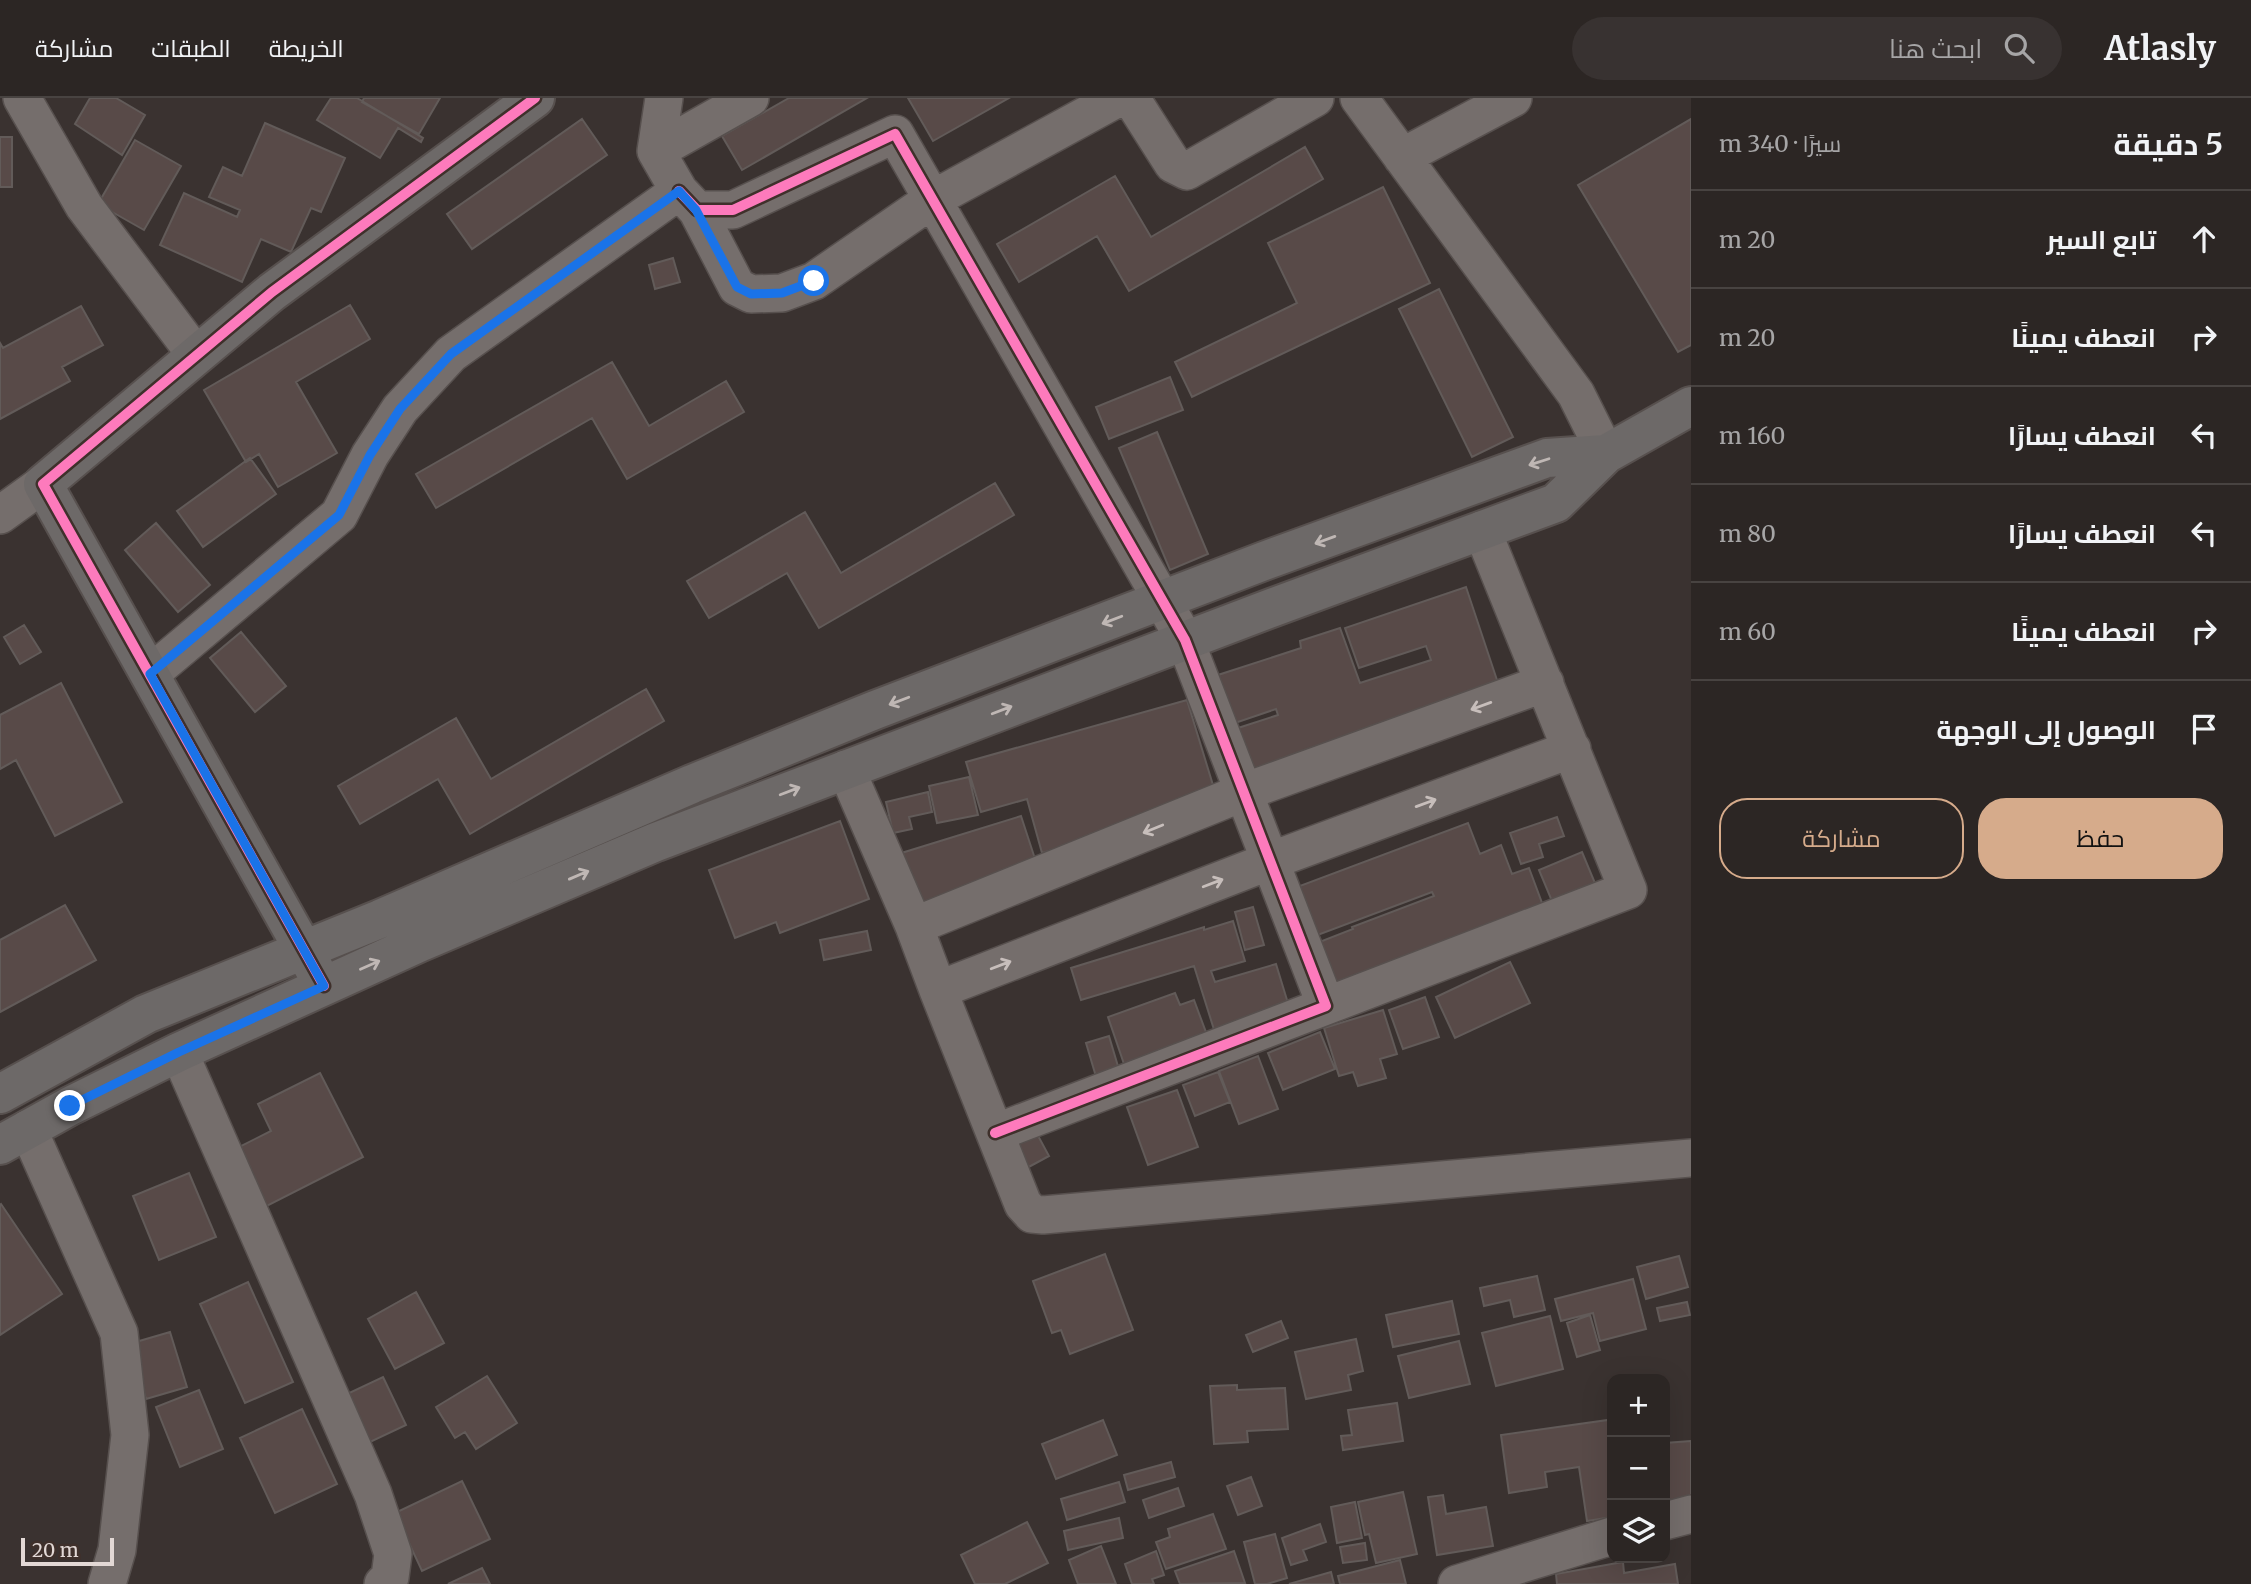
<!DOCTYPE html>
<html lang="ar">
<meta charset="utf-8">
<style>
body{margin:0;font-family:Merriweather,Cairo,serif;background:#383231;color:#f1f3f6;direction:rtl}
.controls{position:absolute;right:21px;bottom:21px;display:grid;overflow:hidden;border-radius:14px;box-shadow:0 7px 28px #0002}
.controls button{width:63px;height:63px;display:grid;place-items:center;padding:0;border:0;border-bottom:2px solid #484341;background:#2c2624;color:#f1f3f6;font:35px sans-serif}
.scale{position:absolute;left:21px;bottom:18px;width:93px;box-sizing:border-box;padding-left:7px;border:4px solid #e2d8d5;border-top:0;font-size:19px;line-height:24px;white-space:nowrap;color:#e2d8d5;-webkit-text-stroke:5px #3f302b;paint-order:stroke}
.stop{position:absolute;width:21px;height:21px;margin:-16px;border:5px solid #1a73e8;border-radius:50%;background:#fff}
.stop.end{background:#1a73e8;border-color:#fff;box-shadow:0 2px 7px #0008}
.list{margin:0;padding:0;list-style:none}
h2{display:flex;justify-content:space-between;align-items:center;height:91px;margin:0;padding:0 28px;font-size:30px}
h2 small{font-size:23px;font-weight:400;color:#a6a5a6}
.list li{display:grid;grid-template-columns:46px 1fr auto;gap:21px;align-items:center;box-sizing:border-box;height:98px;padding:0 28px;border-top:2px solid #484341}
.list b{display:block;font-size:26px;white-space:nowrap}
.list em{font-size:23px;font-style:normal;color:#a6a5a6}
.actions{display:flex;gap:14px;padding:21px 28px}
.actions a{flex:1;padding:16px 0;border:2px solid #d6ab8b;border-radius:28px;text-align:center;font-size:24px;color:#d6ab8b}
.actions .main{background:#d6ab8b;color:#111}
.icon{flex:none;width:38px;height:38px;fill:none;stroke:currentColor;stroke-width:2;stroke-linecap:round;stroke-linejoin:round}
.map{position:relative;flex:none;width:1691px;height:1486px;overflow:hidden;direction:ltr}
header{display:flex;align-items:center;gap:42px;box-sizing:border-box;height:98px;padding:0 35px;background:#2c2624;border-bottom:2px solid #484341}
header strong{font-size:33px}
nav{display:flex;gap:38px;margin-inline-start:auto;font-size:24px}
.search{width:490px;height:63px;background:#383231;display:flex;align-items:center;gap:18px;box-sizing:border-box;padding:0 24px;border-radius:38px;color:#a6a5a6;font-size:26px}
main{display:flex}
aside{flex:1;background:#2c2624}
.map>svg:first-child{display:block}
.building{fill:#584a48;stroke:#625b59;stroke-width:2}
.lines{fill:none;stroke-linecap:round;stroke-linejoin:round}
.street-casing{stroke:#57504e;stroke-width:40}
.secondary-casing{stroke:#57504e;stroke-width:42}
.street{stroke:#756e6c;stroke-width:37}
.secondary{stroke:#6d6968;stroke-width:38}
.cycleway-casing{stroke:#3f302b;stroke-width:15}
.cycleway{stroke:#fd7abc;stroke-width:10}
.oneway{stroke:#bfb7b4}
.oneway2{stroke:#c7bebb}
.route{stroke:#1a73e8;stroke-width:9}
</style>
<header>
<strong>Atlasly</strong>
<div class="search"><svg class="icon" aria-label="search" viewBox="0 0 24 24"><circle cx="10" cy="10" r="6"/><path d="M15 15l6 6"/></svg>ابحث هنا</div>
<nav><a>الخريطة</a><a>الطبقات</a><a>مشاركة</a></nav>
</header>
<main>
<aside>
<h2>5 دقيقة<small>سيرًا · 340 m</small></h2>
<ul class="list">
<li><svg class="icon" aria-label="ahead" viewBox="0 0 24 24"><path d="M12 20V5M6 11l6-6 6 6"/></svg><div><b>تابع السير</b></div><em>20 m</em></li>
<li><svg class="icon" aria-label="right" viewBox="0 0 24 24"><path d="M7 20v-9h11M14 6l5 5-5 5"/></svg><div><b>انعطف يمينًا</b></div><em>20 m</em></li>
<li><svg class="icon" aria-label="left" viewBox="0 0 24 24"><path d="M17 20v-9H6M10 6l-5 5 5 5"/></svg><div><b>انعطف يسارًا</b></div><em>160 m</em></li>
<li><svg class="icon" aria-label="left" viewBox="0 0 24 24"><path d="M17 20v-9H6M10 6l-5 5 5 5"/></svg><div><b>انعطف يسارًا</b></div><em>80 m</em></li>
<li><svg class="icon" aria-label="right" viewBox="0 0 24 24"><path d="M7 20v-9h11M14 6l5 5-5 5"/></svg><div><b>انعطف يمينًا</b></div><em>60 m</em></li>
<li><svg class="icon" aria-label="arrive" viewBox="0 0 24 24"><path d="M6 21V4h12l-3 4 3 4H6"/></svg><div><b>الوصول إلى الوجهة</b></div></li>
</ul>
<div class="actions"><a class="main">حفظ</a><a>مشاركة</a></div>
</aside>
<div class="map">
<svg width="1691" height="1486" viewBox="0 0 1691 1486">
<rect width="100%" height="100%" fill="#3a3230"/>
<path class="building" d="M90,0H116L145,17L122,57L75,26Z
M331,0H357L423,40L421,44L398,30L380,60L317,22Z
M364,0H440L419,36L362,4Z
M789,0H867L742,72L722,38Z
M908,0H1009L933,43Z
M582,21L607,57L472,151L447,116Z
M1691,21V247L1678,254L1578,87Z
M265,25L345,60L321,114L311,110L291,154L261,141L242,184L160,147L184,95L237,119L240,112L209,99L223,69L242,78Z
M0,39H12V89H0Z
M135,42L181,68L144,132L98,106Z
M1305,49L1323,81L1129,193L1097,138L1019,184L997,146L1115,78L1151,139Z
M1383,89L1430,185L1192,299L1175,264L1297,205L1268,145Z
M673,160L680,184L655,191L649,167Z
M1439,191L1513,339L1472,359L1399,211Z
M350,207L370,241L296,284L337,355L278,389L259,356L246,364L204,292Z
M81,208L103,247L62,269L70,283L0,321V245L3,250Z
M612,264L649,328L726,283L744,314L627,381L592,320L436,410L416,376Z
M1170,279L1183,312L1109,341L1096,309Z
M1157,334L1208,456L1170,472L1119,350Z
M250,360L276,396L203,449L177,413Z
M995,385L1014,417L819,530L787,475L709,520L687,483L805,414L841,475Z
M156,425L210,487L178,514L125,452Z
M1466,489L1503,600L1252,683L1235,631L1278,617L1276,611L1235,625L1218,577L1301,550L1300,543L1340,530L1360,585L1431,562L1426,548L1359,570L1345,530Z
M24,527L41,554L20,566L4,539Z
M241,534L286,588L255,614L210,560Z
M61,585L122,704L55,738L16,662L0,671V617Z
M646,591L664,623L470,736L438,681L360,726L338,688L456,620L491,681Z
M1187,602L1216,697L1170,718L1042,755L1027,701L981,714L966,664Z
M969,679L978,717L937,725L929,688Z
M928,694L932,714L909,719L912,731L893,735L886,704Z
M1021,718L1038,770L912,809L895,757Z
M1557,719L1564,738L1539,746L1543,759L1521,766L1510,735Z
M840,723L869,801L780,835L776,824L735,840L709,772Z
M1468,725L1480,756L1501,747L1512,776L1529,770L1545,813L1321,897L1304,850L1353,831L1352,829L1434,798L1432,794L1299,844L1281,795Z
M1582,754L1597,790L1554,808L1539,772Z
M65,807L96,862L0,914V842Z
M1253,809L1264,847L1245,852L1235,814Z
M1233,823L1245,863L1211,873L1215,884L1276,866L1291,915L1216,938L1194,868L1081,902L1071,870L1204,829V832Z
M867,833L871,852L824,862L820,842Z
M1510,864L1530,905L1455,940L1436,899Z
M1175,895L1180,907L1194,902L1207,937L1124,966L1108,919Z
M1425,899L1439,939L1403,951L1389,912Z
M1383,912L1397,956L1380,961L1386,980L1358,988L1353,974L1339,978L1324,930Z
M1320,934L1335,971L1283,992L1268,955Z
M1109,938L1120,975L1097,982L1086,945Z
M1258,958L1278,1011L1239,1026L1219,973Z
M1218,974L1230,1004L1195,1018L1183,987Z
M320,975L363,1059L245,1119L239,1049L271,1033L258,1006Z
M1177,992L1198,1049L1148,1067L1127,1009Z
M1036,1034L1049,1058L1025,1071L1013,1046Z
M189,1075L216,1139L159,1162L133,1098Z
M1,1106L62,1196L0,1237V1107Z
M1105,1156L1133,1232L1070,1256L1061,1232L1052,1235L1033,1183Z
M1679,1158L1688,1189L1646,1201L1637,1169Z
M1537,1178L1545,1212L1514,1219L1510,1202L1484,1208L1480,1190Z
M1633,1181L1646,1231L1600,1243L1593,1215L1561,1223L1555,1201Z
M248,1184L293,1284L245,1305L200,1206Z
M416,1194L444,1245L395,1271L368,1221Z
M1452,1203L1459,1236L1393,1249L1386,1217Z
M1687,1204L1690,1217L1660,1223L1657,1210Z
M1590,1217L1600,1252L1577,1259L1567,1225Z
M1550,1218L1563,1271L1496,1288L1482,1235Z
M1281,1223L1288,1240L1253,1254L1246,1237Z
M170,1234L187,1289L146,1301L129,1246Z
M1356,1241L1363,1273L1348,1277L1351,1292L1306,1301L1295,1254Z
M1459,1243L1470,1286L1409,1300L1398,1258Z
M487,1278L517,1325L476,1351L465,1334L455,1340L436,1309Z
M383,1279L406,1327L351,1353L328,1305Z
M1237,1287V1292L1285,1290L1288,1331L1247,1333L1248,1344L1214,1346L1210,1288Z
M199,1292L223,1351L180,1369L156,1309Z
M1397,1305L1403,1343L1343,1352L1341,1338L1352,1337L1348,1312Z
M302,1311L337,1386L275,1415L240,1340Z
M1103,1322L1117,1357L1056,1381L1042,1346Z
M1608,1322L1612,1351V1380L1608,1381L1612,1419L1587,1423L1579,1369L1545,1374L1547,1389L1509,1395L1501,1337Z
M1691,1343V1422L1665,1425V1345Z
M1171,1364L1175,1379L1128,1392L1124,1377Z
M1251,1379L1262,1408L1238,1417L1227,1388Z
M462,1383L490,1441L422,1473L395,1415Z
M1119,1384L1125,1404L1067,1422L1061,1401Z
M1178,1390L1184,1408L1149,1420L1143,1402Z
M1403,1394L1417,1456L1376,1465L1369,1436L1365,1437L1358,1404Z
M1443,1397L1446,1416L1486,1409L1493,1448L1437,1457L1428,1399Z
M1355,1404L1362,1440L1337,1445L1331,1409Z
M1213,1416L1226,1451L1166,1471L1156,1444L1170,1439L1168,1431Z
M1119,1420L1123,1440L1068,1452L1064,1433Z
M1027,1424L1048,1465L1005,1486H975L961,1457Z
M1320,1426L1326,1444L1303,1452L1307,1462L1291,1467L1282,1440Z
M1275,1436L1287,1480L1267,1486H1255L1244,1444Z
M1365,1445L1367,1462L1343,1465L1340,1449Z
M1101,1448L1116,1486H1078L1069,1462Z
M1156,1453L1164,1477L1152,1481L1154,1486H1132L1125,1466Z
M1234,1453L1245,1485L1180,1486L1175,1473Z
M1400,1462L1406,1486H1340L1338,1478Z
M1623,1464L1624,1475L1675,1466L1678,1486H1557L1556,1476Z
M482,1470L490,1486H448Z
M1331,1474L1334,1486H1289Z"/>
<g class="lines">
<g class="street-casing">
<path id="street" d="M22,0L84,108L196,257
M1131,0L1173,66L1187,73L1315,0
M1359,0L1576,296L1606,356
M656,53L750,0
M1402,59L1513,0
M679,93L697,112H733L895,36L1185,542L1326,908L995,1035
M697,112L737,189L751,196L782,195L814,183L933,101L1118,0
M0,417L43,386
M150,576L339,417L370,357L400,311L451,256L679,93L656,53L664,0
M846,671L914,828L938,892L1023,1106L1032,1116L1043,1117L1691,1060
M914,828L1244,694L1545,585
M938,892L1270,763L1572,651
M1326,908L1628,792L1482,432
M179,954L373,1396L393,1456L390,1479L383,1486
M28,1031L119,1235L130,1337L117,1452L107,1486
M1665,1423L1691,1416
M1457,1486L1612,1438"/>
</g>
<g class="secondary-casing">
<path id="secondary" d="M316,874L43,386L272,194L535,0
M0,996L146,916L380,821L692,686L875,612L1264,463L1547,360L1606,356
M0,1047L70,1008L179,954L421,844L656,744L1274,509L1556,405L1606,356L1691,308"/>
</g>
<use href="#street" class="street"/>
<use href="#secondary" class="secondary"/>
<g class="cycleway-casing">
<path id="cycleway" d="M679,93L697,112H733L895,36L1185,542L1326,908L995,1035
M324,888L43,386L272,194L535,0"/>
</g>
<use href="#cycleway" class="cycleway"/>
</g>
<defs><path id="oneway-shaft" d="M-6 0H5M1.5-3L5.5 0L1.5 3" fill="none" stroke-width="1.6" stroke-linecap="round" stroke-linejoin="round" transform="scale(1.75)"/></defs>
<g class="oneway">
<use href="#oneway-shaft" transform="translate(1539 364) rotate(162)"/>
<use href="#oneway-shaft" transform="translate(1325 442) rotate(160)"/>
<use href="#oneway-shaft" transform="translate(1112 522) rotate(159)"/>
<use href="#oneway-shaft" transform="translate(899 603) rotate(159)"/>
<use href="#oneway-shaft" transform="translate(1002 612) rotate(-21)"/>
<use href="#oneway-shaft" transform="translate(790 693) rotate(-21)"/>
<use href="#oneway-shaft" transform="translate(579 777) rotate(-23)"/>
<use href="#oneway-shaft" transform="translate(370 867) rotate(-24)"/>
</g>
<g class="oneway2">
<use href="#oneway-shaft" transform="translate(1481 608) rotate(160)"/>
<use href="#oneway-shaft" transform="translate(1426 705) rotate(-20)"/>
<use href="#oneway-shaft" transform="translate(1153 731) rotate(158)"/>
<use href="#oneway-shaft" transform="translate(1213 785) rotate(-21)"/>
<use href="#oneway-shaft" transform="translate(1001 867) rotate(-21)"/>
</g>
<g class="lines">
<path class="route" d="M70,1008L179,954L324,888L150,576L339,417L370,357L400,311L451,256L679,93L696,112L737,189L751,196L782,195L814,183"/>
</g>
</svg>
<div class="controls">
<button>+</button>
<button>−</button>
<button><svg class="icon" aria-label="layers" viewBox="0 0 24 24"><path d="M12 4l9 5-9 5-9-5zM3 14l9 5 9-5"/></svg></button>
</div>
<div class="scale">20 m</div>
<div class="stop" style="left:814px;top:183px"></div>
<div class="stop end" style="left:70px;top:1008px"></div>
</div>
</main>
